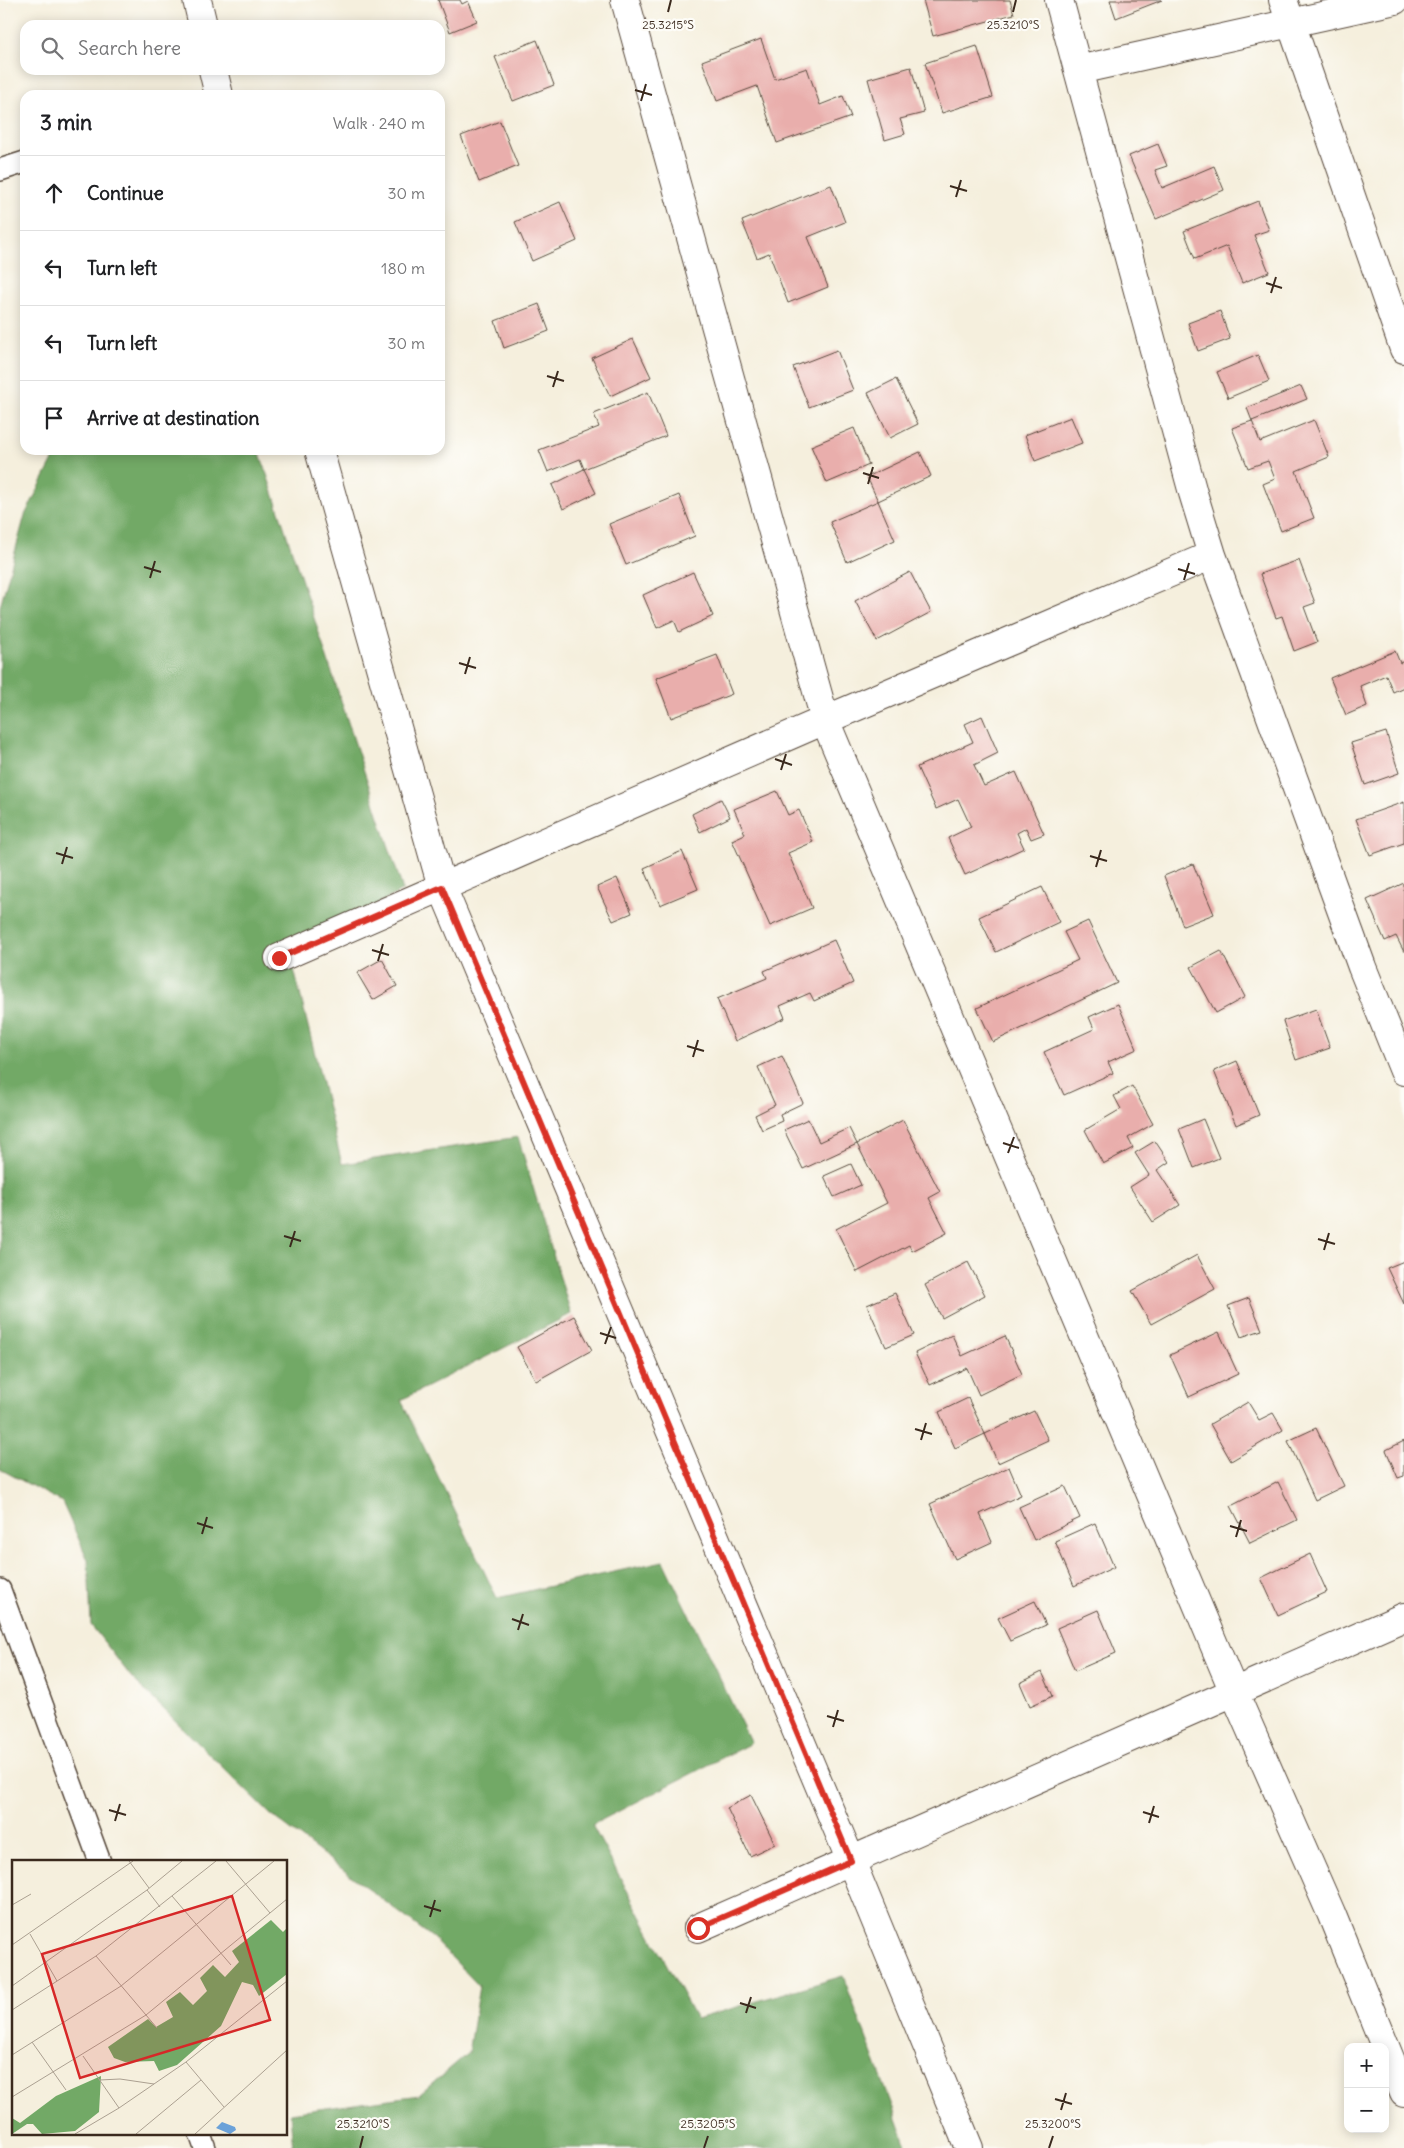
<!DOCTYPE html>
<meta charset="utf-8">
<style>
body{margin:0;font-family:Delius,sans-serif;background:#f2f2f2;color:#202124}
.controls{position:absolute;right:15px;bottom:15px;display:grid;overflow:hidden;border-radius:10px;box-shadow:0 2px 12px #0003}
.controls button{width:45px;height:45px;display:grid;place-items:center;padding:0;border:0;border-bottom:1px solid #e0e0e0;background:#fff;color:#202124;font:25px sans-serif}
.stop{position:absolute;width:15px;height:15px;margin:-11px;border:4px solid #d93025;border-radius:50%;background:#fff}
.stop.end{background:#d93025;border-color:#fff;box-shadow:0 1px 5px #0008}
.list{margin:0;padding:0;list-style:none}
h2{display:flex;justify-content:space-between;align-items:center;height:65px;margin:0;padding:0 20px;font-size:21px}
h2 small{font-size:16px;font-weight:400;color:#757577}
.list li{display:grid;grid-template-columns:32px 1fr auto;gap:15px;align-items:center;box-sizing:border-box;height:75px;padding:0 20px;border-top:1px solid #e0e0e0}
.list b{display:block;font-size:19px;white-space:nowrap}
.list em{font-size:16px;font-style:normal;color:#757577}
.icon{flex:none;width:28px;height:28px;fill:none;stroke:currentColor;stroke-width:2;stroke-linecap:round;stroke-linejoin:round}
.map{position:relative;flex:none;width:1404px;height:2148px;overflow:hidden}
.search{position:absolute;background:#fff;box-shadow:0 2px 12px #0003;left:20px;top:20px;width:425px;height:55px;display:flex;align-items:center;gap:12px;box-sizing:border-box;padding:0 18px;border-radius:15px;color:#757577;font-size:19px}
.panel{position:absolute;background:#fff;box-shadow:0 2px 12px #0003;left:20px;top:90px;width:425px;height:365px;border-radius:15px}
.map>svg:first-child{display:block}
.forest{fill:#72a966;stroke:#566a42}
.building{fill:#e9aeac}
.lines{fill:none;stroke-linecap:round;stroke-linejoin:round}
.service-casing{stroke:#57483b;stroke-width:24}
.minor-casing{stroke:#57483b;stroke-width:30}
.service{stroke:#fff;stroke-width:21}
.minor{stroke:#fff;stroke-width:28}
.route{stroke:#d93025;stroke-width:6}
.ticks{fill:none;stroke:#3b2a1e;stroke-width:2}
.inset-road{fill:none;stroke:#aba091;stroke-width:1}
.view{fill:#d62828;fill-opacity:0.15;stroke:#d62828;stroke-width:2.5}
.inset-edge{fill:none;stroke:#3b2a1e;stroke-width:2.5}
.ticks-label{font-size:12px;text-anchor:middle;fill:#3b2a1e;stroke:#fdfcf7;stroke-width:4.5;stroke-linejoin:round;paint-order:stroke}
</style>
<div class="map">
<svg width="1404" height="2148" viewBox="0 0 1404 2148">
<rect width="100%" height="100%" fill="#fdfcf7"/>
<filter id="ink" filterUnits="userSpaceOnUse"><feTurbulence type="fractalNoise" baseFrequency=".02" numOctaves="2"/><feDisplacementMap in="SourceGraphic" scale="10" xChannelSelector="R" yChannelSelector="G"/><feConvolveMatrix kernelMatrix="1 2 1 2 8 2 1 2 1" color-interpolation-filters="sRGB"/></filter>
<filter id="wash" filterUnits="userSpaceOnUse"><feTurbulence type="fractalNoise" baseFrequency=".0096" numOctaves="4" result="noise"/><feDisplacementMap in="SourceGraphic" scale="20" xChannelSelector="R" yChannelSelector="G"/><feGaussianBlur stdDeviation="1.12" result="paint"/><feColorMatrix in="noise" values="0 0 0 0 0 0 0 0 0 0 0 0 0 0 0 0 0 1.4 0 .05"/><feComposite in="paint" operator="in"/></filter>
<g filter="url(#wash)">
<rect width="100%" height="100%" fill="#f5efdd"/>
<path class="forest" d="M65,450H259L403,890L290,953L342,1164L518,1137L571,1314L401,1400L497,1598L663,1561L751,1743L592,1825L696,2019L843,1976L908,2148H293L290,2113L419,2095L468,2053L479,1986L433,1938L271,1815L132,1678L91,1625L88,1560L62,1502L0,1469V607L25,515L53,460Z"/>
<g id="blocks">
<path class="building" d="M438,0H460L462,4L468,1L477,21L450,32Z
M923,0H1010L1014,14L933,36Z
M1110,0H1162L1116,18Z
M761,39L775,79L807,68L820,105L843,96L851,117L777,143L757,86L717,101L702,61Z
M537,40L554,85L513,101L495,57Z
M977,46L993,97L942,113L925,63Z
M911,67L924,113L900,119L905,134L885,140L868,79Z
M500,121L518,166L479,182L461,136Z
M1158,144L1167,166L1155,170L1162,188L1214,166L1224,190L1156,219L1129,156Z
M831,185L845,222L808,237L828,287L788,303L769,253L757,258L742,221Z
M1258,201L1269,230L1254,235L1269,272L1242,283L1227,246L1195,259L1184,231Z
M560,202L577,241L532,261L515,222Z
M539,304L549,331L504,348L495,321Z
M1220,311L1230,339L1198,351L1188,323Z
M633,339L651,377L610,396L592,358Z
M837,350L853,390L809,407L793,367Z
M1258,355L1269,381L1228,398L1217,372Z
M896,379L918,424L890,438L868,393Z
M1301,386L1307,399L1252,421L1247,408Z
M648,392L666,436L584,469L580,459L548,472L539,450L599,427L594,414Z
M1071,417L1082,443L1035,461L1025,435Z
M1314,420L1329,457L1296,471L1314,518L1281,531L1263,484L1275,479L1268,461L1248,468L1232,428L1252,421L1260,442Z
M854,428L869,465L827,483L811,446Z
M920,452L931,476L878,501L867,477Z
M584,469L596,493L563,509L552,485Z
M679,495L695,536L626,565L609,524Z
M878,501L895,540L847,562L830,522Z
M1299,560L1315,603L1304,607L1317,642L1294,651L1282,616L1276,618L1260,574Z
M693,572L713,616L679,632L674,620L657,628L643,595Z
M910,572L931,612L877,641L855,601Z
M1395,651L1400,663L1404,661V687L1393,692L1386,675L1360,686L1367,706L1346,715L1330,678Z
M717,655L732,694L671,718L656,678Z
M982,716L998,753L974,765L984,786L1016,772L1044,834L1031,839L1026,828L1017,833L1024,848L965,875L948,838L971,827L958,799L936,809L917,767L973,742L965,724Z
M1386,732L1399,773L1365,785L1351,743Z
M777,791L788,815L799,810L813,842L788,853L812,908L770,926L732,840L745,834L734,809Z
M721,799L730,817L700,832L692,814Z
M1404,802V843L1370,855L1356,819Z
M682,851L698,889L660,905L644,868Z
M1193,864L1214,914L1183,926L1164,876Z
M617,878L632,913L613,921L597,887Z
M1404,883V952L1396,936L1385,941L1367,900Z
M1042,887L1059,922L996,952L979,917Z
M1088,921L1117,983L993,1042L977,1008L1078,960L1064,932Z
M834,940L853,983L814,1001L810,993L780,1006L785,1018L735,1041L717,999L767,978L764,971Z
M1221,951L1245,997L1216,1013L1191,967Z
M382,959L397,986L373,1000L357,973Z
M1118,1004L1137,1049L1108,1062L1113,1073L1064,1095L1044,1052L1094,1029L1089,1017Z
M1316,1009L1330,1048L1296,1060L1283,1021Z
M782,1056L803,1103L780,1114L782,1121L762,1130L755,1115L775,1105L758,1067Z
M1237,1061L1259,1115L1236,1125L1214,1071Z
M1132,1086L1153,1124L1128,1138L1133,1148L1103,1164L1085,1130L1121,1109L1114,1096Z
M808,1119L819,1142L849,1128L857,1144L903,1120L940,1192L929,1198L947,1233L912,1251L909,1245L857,1272L836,1229L887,1203L857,1144L803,1169L784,1130Z
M1203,1119L1219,1158L1194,1168L1179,1129Z
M1155,1141L1169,1162L1157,1170L1180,1205L1153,1222L1130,1187L1149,1175L1135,1153Z
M851,1164L861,1185L834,1197L824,1176Z
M1197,1255L1215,1289L1151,1324L1132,1291Z
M1404,1261V1304L1387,1268Z
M968,1262L985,1295L942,1318L925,1285Z
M895,1293L914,1335L886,1347L867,1305Z
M1249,1298L1262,1330L1241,1337L1228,1306Z
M574,1316L592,1350L536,1381L517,1347Z
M1219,1332L1238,1374L1189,1397L1170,1355Z
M952,1335L962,1356L1005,1336L1022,1374L979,1395L967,1368L930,1385L915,1353Z
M968,1398L985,1434L955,1448L939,1412Z
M1248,1402L1259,1420L1273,1413L1283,1430L1231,1461L1210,1424Z
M1034,1411L1048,1440L998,1463L985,1434Z
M1316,1428L1344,1486L1315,1500L1288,1441Z
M1404,1441V1476L1398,1478L1386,1450Z
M1009,1467L1021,1495L980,1514L992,1542L955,1559L930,1504Z
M1278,1482L1297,1520L1250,1543L1231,1506Z
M1065,1486L1080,1518L1034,1540L1019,1507Z
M1095,1523L1114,1567L1074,1586L1055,1541Z
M1310,1554L1327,1592L1278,1615L1261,1578Z
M1035,1601L1046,1625L1010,1641L998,1618Z
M1098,1610L1116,1653L1075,1671L1057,1628Z
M1042,1672L1053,1696L1030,1706L1020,1683Z
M751,1795L775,1844L750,1856L727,1808Z"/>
</g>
</g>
<g filter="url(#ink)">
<use href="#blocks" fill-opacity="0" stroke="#57483b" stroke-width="1"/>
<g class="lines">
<g class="service-casing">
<path id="service" d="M0,170L25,162
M0,1590L100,1862
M200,2134L205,2148"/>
</g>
<g class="minor-casing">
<path id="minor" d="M197,0L203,25
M625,0L825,720L1234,1692L1331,1913L1404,2093
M1059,0L1193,493L1212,555L1362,967L1404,1071
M1283,0L1404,349
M213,70L219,95
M1078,70L1395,0
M319,450L442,887L851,1861L969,2148
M279,958L825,720L1212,555
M698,1928L1404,1617"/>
</g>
<use href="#service" class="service"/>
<use href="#minor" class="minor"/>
</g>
</g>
<g class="lines" filter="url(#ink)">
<path class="route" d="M279,958L442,887L851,1861L698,1928"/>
</g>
<path class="ticks" d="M668,12L671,0M1013,12L1016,0M635,90L652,95M641,101L646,84M950,186L967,191M956,197L961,180M1266,283L1282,288M1271,293L1276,277M547,376L564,381M553,387L558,371M863,473L879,478M868,484L873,467M144,567L161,572M1178,569L1195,574M150,578L155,561M1184,580L1189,563M459,663L476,668M465,674L470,657M775,759L792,765M781,770L786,754M56,853L73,858M1090,856L1107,861M62,864L67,847M1096,867L1101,850M372,950L389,955M378,961L383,944M687,1046L704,1051M693,1057L698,1040M1003,1143L1019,1148M1008,1153L1014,1137M284,1236L301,1241M1318,1239L1335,1244M290,1247L295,1231M1324,1250L1329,1233M600,1333L616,1338M605,1344L611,1327M915,1429L932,1434M921,1440L926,1423M197,1523L213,1528M1230,1526L1247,1531M202,1534L207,1517M1236,1537L1241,1520M512,1619L529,1625M518,1630L523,1614M827,1716L844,1721M833,1727L838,1710M109,1810L126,1815M1143,1812L1159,1817M115,1821L120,1804M1149,1823L1154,1806M424,1906L441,1911M430,1917L435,1900M740,2003L756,2008M746,2013L751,1997M1055,2099L1072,2104M1061,2110L1066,2093M360,2148L363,2136M704,2148L708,2136M1049,2148L1053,2136"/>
<g transform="translate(12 1860)">
<rect width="275" height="275" fill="#f5efdd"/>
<path d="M259,60L271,72L275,68V114L247,136L241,125L230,122L209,166L165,205L147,211L142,201L113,202L102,198L96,187L136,159L144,167L161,157L154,142L168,132L181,145L195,131L188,118L201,105L213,117L227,102L220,91ZM89,216L87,252L63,271L30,274L21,264H15L0,274V258L8,263L44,236Z" fill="#72a966"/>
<path d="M210,262L223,267L224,270L218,274L204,268Z" fill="#6ba2d9"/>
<path class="inset-road" d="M117,1L137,28M214,1L258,53M135,30L148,47M160,36L219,105M0,45L19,34M18,74L45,121M0,85L121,1M84,96L145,168M0,126L135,30L170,1M0,150L84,96L204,1M20,182L54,230M0,195L109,126L262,1M71,196L107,248M174,202L212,247M88,220L108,219L142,224M0,237L134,155L275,39M63,274L107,248L174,202L275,121M124,274L189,220M183,274L275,190"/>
<path class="view" d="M220,36L258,160L68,218L30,94Z"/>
<rect width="275" height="275" class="inset-edge"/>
</g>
<g class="ticks-label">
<text x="668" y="29">25.3215°S</text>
<text x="1013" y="29">25.3210°S</text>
<text x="363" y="2128">25.3210°S</text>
<text x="708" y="2128">25.3205°S</text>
<text x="1053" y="2128">25.3200°S</text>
</g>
</svg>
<div class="controls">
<button>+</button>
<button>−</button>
</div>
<div class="stop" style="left:698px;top:1928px"></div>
<div class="stop end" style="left:279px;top:958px"></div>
<div class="search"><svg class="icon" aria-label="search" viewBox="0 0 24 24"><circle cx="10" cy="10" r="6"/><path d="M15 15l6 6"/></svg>Search here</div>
<section class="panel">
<h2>3 min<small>Walk · 240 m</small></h2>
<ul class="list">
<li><svg class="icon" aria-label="ahead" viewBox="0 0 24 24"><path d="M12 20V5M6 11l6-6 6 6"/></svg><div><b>Continue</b></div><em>30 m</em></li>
<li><svg class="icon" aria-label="left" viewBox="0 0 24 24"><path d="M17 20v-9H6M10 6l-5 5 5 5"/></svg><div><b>Turn left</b></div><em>180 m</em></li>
<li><svg class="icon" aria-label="left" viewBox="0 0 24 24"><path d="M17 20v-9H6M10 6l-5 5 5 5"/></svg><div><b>Turn left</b></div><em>30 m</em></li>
<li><svg class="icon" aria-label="arrive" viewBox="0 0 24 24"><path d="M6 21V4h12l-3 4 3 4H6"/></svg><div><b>Arrive at destination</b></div></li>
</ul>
</section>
</div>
